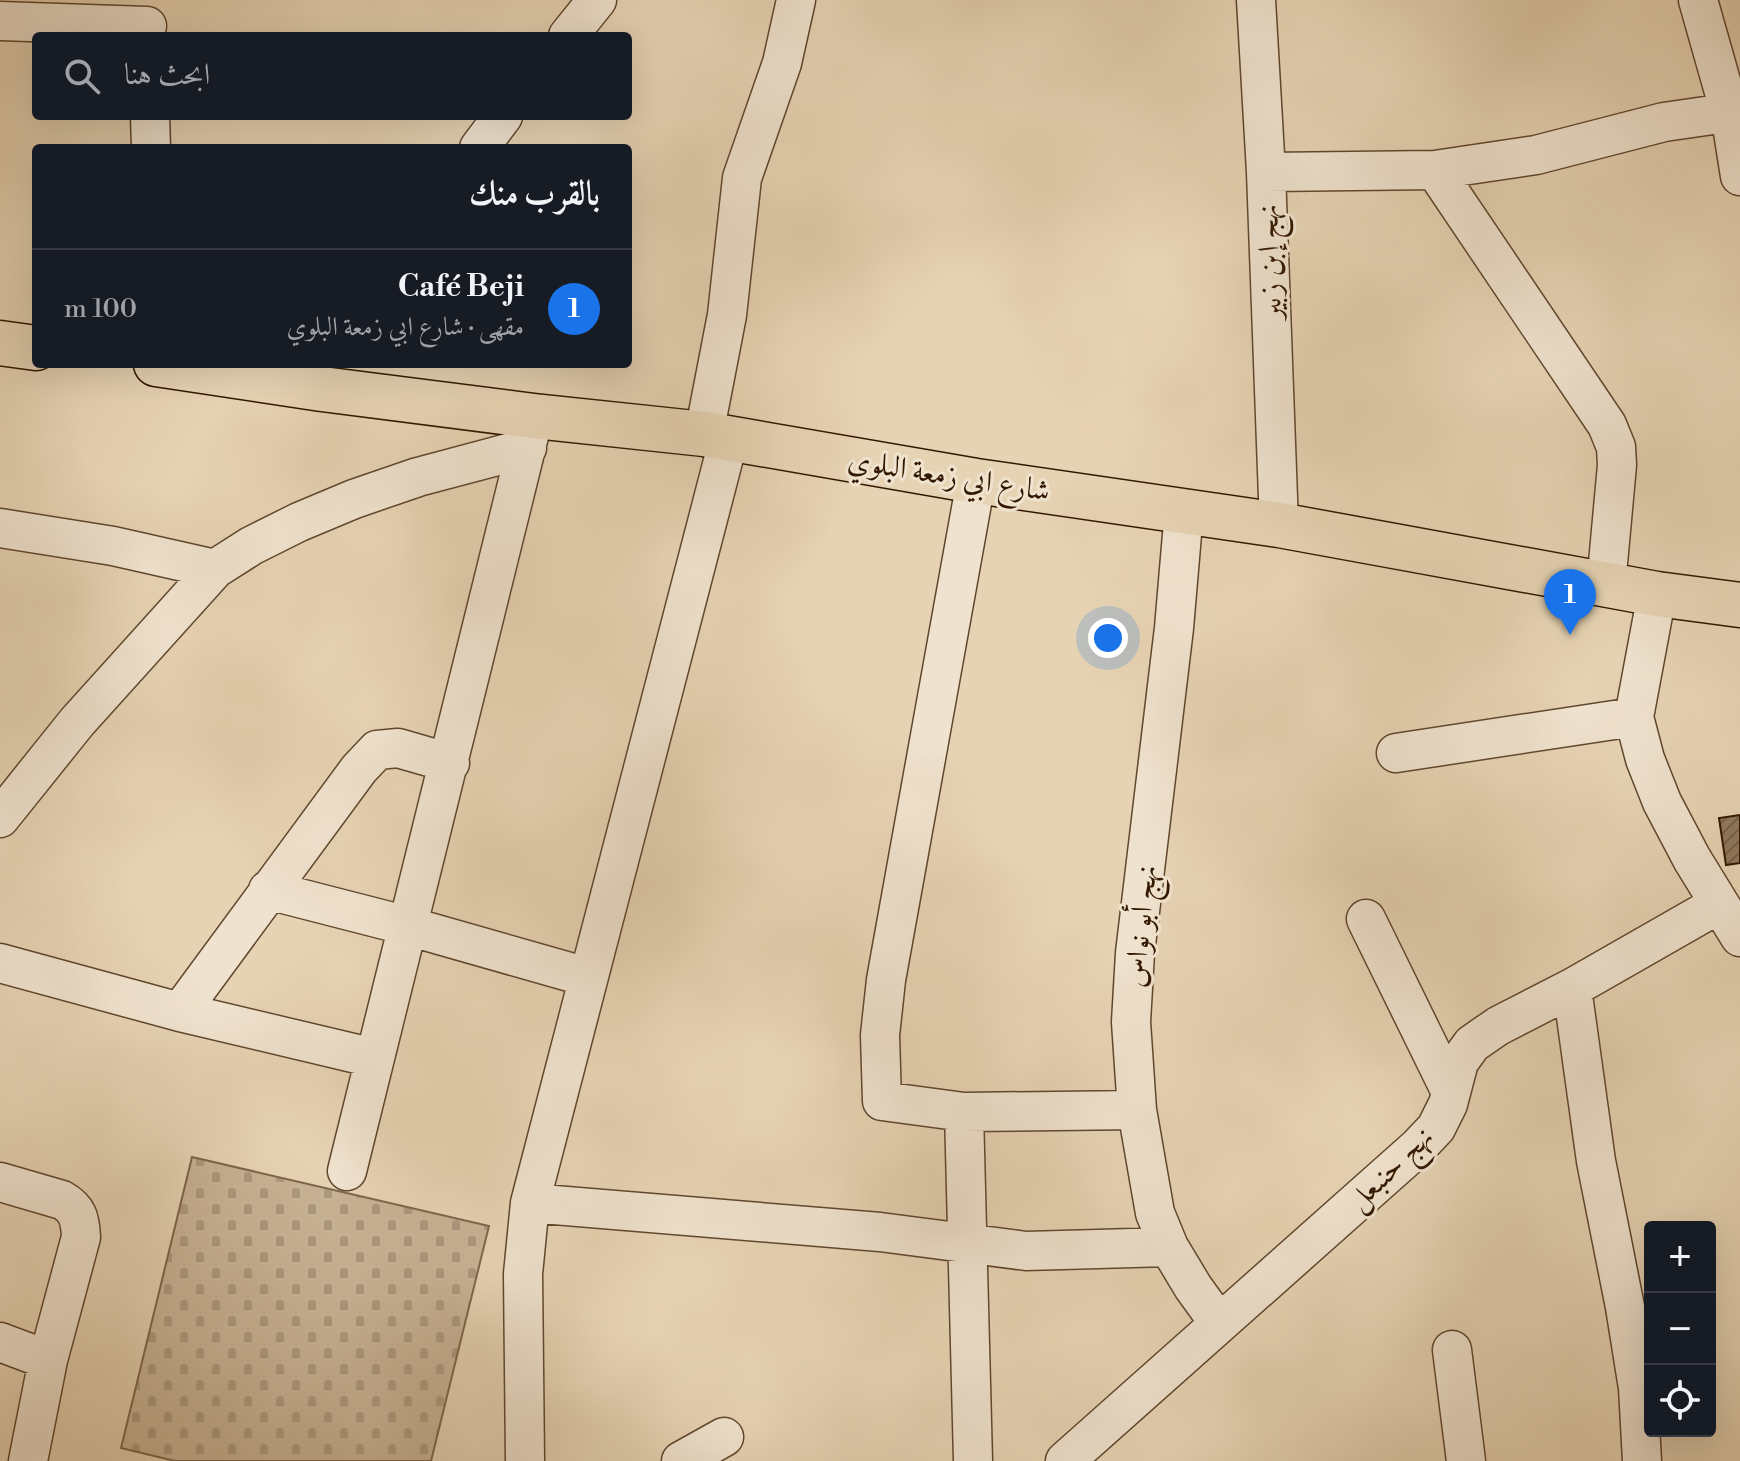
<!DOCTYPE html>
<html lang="ar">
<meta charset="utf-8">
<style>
body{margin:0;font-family:"Libre Bodoni",Amiri,serif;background:#242831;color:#f1f3f6;direction:rtl}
.controls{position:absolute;right:24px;bottom:24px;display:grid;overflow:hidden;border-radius:8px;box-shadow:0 8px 32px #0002}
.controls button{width:72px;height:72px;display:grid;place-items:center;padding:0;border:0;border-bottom:2px solid #363941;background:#171b24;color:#f1f3f6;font:40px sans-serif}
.you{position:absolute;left:1108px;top:638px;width:28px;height:28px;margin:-20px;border:6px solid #fff;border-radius:50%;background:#1a73e8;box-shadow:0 0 0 12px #1a73e833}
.badge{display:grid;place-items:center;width:52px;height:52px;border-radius:50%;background:#1a73e8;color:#fff;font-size:26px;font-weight:700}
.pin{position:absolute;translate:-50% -66px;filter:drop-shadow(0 2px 4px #0008)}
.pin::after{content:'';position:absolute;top:42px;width:28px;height:24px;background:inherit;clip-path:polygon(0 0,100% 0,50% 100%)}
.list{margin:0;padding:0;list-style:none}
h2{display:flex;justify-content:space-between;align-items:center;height:104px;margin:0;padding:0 32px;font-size:34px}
h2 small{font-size:26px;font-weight:400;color:#9ea1a6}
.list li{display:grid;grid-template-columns:52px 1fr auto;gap:24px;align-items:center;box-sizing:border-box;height:120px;padding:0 32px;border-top:2px solid #363941}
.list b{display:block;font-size:30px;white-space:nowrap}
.list p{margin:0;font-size:26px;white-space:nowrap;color:#9ea1a6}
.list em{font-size:26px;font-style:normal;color:#9ea1a6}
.icon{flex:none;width:44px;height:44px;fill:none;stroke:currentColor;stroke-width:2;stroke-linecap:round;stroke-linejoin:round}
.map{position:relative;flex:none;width:1740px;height:1461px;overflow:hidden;direction:ltr}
.search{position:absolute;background:#171b24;box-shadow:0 8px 32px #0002;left:32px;top:32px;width:600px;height:88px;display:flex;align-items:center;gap:20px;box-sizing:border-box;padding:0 28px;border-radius:8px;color:#9ea1a6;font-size:30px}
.panel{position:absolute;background:#171b24;box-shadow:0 8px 32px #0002;left:32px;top:144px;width:600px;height:224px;border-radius:8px;direction:rtl}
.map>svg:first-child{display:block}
.cemetery{fill:url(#cemetery-stones);stroke:#7e664a;stroke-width:2}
.building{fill:url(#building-hatch);stroke:#331800;stroke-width:2}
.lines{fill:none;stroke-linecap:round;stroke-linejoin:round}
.minor-casing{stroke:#60472d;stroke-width:41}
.major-casing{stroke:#331800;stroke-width:47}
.minor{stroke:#efe2ce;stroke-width:38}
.major{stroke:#e6d3b3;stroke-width:44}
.labels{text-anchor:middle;stroke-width:6;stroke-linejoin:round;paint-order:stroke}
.street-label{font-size:30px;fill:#331800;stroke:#efe2ce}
</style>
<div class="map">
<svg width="1740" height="1461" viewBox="0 0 1740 1461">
<defs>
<pattern id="cemetery-stones" width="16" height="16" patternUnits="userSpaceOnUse" patternTransform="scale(2)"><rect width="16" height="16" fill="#c8b395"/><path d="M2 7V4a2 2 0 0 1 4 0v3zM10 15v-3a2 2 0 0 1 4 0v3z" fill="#ac997f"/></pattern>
<pattern id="building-hatch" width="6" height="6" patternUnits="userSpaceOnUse" patternTransform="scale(2)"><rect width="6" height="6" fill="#90795d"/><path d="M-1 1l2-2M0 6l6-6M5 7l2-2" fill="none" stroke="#76624a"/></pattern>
</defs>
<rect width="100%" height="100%" fill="#e6d3b3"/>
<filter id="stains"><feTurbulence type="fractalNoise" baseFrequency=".0025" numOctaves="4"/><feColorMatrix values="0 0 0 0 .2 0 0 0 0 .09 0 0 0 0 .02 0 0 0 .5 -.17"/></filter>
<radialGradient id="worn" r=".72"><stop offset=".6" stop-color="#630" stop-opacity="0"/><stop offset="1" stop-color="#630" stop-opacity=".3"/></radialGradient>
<path class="cemetery" d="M192,1157L489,1226L431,1461H175L121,1448Z"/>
<path class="building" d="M1740,815V863L1726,865L1719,818Z"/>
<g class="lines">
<g class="minor-casing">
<path id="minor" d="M1256,0L1266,172L1279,525
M1698,0L1730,113L1740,176
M0,21L147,26
M568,36L597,0
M150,116L151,148
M479,148L503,116
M1435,170L1607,425L1616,447L1617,465L1606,585
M1266,172L1435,170L1536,155L1664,122L1740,111
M704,434L727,315L742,178L782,63L796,0
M976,481L886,980L880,1035L882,1101L964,1112L1137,1110
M1184,511L1174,628L1135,953L1131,1022L1137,1110L1155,1213L1169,1247L1193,1287L1219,1323
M0,528L113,546L215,569
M1657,594L1634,717L1645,759L1662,802L1692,859L1740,937
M1396,753L1634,717
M0,818L77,722L215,569L251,546L299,522L354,499L418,477L527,448
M268,890L408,926L587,977
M1366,919L1451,1092
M0,963L180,1012L374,1058
M1572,988L1596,1161L1625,1307L1638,1388L1642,1461
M180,1012L359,769L377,750L398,748L450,763
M964,1112L973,1461
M347,1171L534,416
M0,1182L62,1200C78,1209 80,1219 81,1237L48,1360L28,1461
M530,1203L880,1232L1026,1251L1169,1247
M0,1342L48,1360
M1452,1350L1466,1461
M525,1461L523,1274L530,1203L729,438
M681,1461L724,1437
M1065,1461L1417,1148L1436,1128L1448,1104L1459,1062L1472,1044L1498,1026L1572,988L1719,904"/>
</g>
<g class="major-casing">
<path id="major" d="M0,343L36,348
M156,364L322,389L534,416L704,434L976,481L1279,525L1657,594L1740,605"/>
</g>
<use href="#minor" class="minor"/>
<use href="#major" class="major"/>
</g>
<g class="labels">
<g class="street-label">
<text transform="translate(1269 262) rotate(-92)" y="10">نهج إبن زبير</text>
<text transform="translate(949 475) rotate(9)" y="10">شارع ابي زمعة البلوي</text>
<text transform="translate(1140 926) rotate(-84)" y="10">نهج أبو نواس</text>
<text transform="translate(1390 1168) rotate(-44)" y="10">نهج حنبعل</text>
</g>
</g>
<rect width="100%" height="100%" filter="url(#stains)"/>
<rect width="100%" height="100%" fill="url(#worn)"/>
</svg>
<div class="controls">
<button>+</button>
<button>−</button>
<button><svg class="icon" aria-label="locate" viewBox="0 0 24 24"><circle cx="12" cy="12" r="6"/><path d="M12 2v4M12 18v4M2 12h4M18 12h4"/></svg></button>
</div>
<div class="you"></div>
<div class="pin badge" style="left:1570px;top:635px">1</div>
<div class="search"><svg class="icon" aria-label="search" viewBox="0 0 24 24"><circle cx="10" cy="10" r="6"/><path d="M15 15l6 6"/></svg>ابحث هنا</div>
<section class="panel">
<h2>بالقرب منك<small></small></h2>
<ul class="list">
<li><span class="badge">1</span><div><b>Café Beji</b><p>مقهى · شارع ابي زمعة البلوي</p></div><em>100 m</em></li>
</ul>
</section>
</div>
